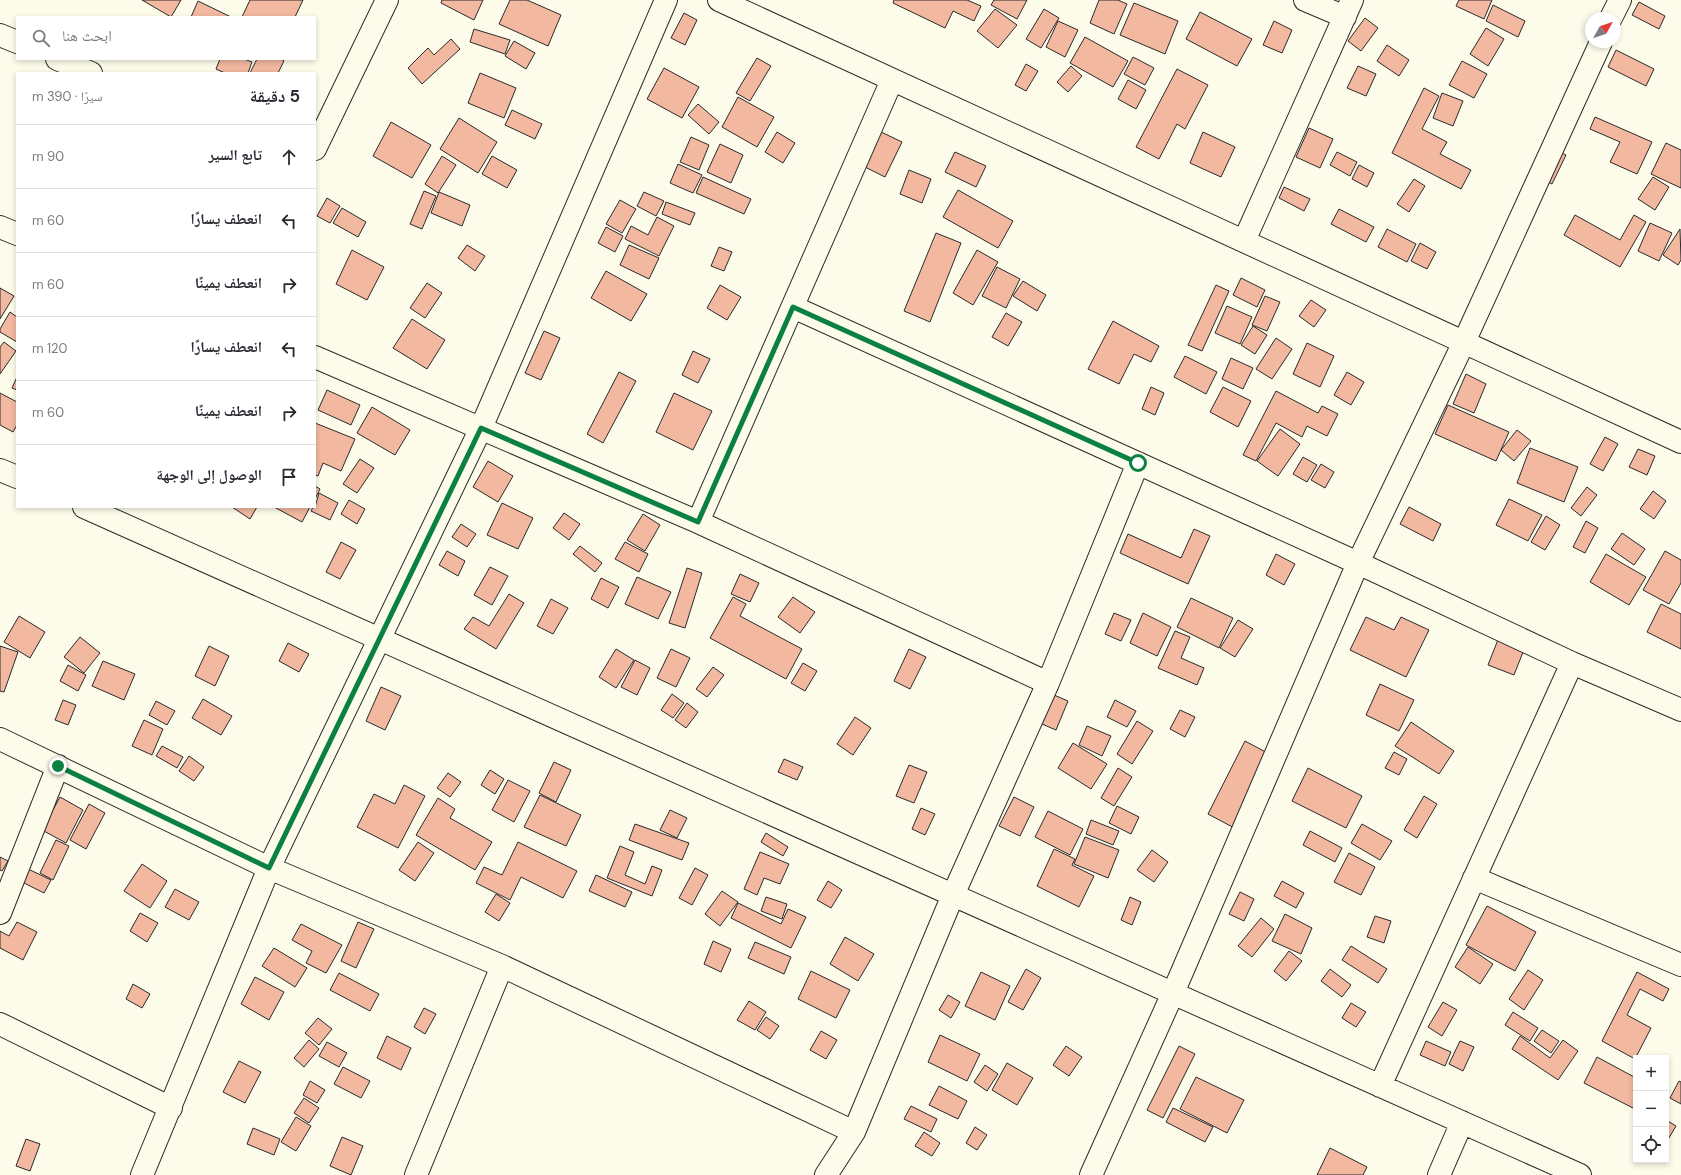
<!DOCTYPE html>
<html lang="ar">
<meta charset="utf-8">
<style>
body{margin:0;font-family:"DM Sans","Noto Naskh Arabic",sans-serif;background:#f2f2f3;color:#2b2b33;direction:rtl}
.controls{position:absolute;right:12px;bottom:12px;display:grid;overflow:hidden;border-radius:0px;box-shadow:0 2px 6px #0003}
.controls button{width:36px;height:36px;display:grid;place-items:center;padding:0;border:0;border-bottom:1px solid #e1e1e2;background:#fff;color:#2b2b33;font:20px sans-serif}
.compass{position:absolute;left:1585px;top:12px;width:36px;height:36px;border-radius:50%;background:#fff;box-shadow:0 2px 6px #0003;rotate:50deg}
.stop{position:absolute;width:12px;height:12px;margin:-9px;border:3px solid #0b8043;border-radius:50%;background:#fff}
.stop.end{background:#0b8043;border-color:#fff;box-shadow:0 1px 4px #0008}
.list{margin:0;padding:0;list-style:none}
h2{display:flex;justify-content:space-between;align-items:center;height:52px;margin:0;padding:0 16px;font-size:17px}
h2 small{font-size:13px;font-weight:400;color:#7c7c81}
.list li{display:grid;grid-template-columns:26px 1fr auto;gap:12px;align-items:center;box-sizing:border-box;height:64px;padding:0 16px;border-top:1px solid #e1e1e2}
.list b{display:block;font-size:15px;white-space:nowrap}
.list em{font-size:13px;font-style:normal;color:#7c7c81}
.icon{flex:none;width:22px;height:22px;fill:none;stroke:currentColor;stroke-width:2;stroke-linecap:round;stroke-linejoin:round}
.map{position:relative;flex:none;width:1681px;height:1175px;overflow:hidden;direction:ltr}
.search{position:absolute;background:#fff;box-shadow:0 2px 6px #0003;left:16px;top:16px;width:300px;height:44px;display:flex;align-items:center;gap:10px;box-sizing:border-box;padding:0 14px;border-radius:0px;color:#7c7c81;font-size:15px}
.panel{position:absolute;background:#fff;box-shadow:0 2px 6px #0003;left:16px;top:72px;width:300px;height:436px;border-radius:0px;direction:rtl}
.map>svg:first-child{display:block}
.building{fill:#f2b8a0;stroke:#2b2b2b}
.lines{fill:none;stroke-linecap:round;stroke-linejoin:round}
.minor-casing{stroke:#2b2b2b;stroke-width:24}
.minor{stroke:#fdfbea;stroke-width:22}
.route{stroke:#0b8043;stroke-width:5}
</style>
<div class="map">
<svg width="1681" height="1175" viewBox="0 0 1681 1175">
<rect width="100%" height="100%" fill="#fdfbea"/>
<path class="building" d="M142,0H181L171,17Z
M250,0H303L295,17H242Z
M442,0H483L474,20L441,3Z
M510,0H527L561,15L548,46L499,24Z
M894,0H967L981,6L974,21L953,11L945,28L893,3Z
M994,0H1027L1017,19L991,5Z
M1099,0H1118L1127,4L1114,34L1090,23Z
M1459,0H1492L1484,19L1456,6Z
M198,1L231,17H191Z
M1639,2L1665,16L1659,29L1632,15Z
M1134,3L1178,21L1165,54L1120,35Z
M1493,5L1525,21L1518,37L1486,21Z
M995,9L1017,25L998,48L977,31Z
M1044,9L1059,18L1041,48L1026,39Z
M1200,12L1252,39L1237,66L1186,39Z
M684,13L697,20L685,45L671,38Z
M1365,18L1378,28L1361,51L1348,41Z
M1058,21L1078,30L1065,57L1046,47Z
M1274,21L1292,30L1282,53L1263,45Z
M1486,28L1504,39L1488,66L1470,54Z
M474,29L510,40L505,54L470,42Z
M1085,37L1128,61L1113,87L1070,63Z
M451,39L460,49L422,84L408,68L428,48L434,55Z
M514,41L535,53L526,69L505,56Z
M1387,45L1409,60L1399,76L1377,61Z
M1616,50L1654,69L1646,86L1608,67Z
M1133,57L1154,68L1145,85L1124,74Z
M757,58L771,66L750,101L736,93Z
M220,59H244L252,62L248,73H225L216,69Z
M257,59H281L284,61L278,73H250Z
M1462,61L1487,74L1474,98L1449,85Z
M1026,64L1038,71L1026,91L1015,85Z
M1071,66L1082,76L1068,92L1057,82Z
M1358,66L1376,74L1366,96L1347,88Z
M664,68L699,87L682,118L647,99Z
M1177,69L1208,85L1185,129L1177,124L1159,159L1136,147Z
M480,73L516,88L504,118L468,103Z
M1128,80L1146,90L1136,109L1118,99Z
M1424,88L1439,96L1422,129L1447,142L1440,154L1471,170L1461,189L1392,153Z
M1442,93L1463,101L1453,126L1433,118Z
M738,97L774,117L757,147L722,127Z
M698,104L719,122L709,134L688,115Z
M512,110L542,124L535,139L505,125Z
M1595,117L1652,142L1637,174L1610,162L1620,142L1590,129Z
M459,118L497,142L478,173L440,149Z
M391,122L431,145L412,178L373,156Z
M1309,128L1333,139L1320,168L1296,157Z
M879,131L902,142L885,177L863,166Z
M777,132L795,143L783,163L765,152Z
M1203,132L1235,147L1221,177L1190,163Z
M691,137L709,145L699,170L680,162Z
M1666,143L1681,150V188L1651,174Z
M720,144L743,155L731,183L707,172Z
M1549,147L1566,155L1552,184L1535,175Z
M955,152L986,166L976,187L945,172Z
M1337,152L1357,162L1350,176L1330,165Z
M442,156L456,165L438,193L425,184Z
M492,156L517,170L507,188L482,174Z
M678,164L702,175L693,193L670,183Z
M1359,165L1374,173L1367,187L1352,179Z
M909,170L931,179L922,203L900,194Z
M703,177L751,199L744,214L696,193Z
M1653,177L1669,187L1655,210L1638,199Z
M1414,179L1425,186L1409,212L1397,204Z
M1284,187L1310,199L1304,211L1279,198Z
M958,190L1013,221L998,248L943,217Z
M424,191L436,196L422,229L410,224Z
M439,192L470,205L462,226L431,213Z
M644,192L664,201L656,216L637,206Z
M327,198L340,206L330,223L317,216Z
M620,200L636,209L622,233L606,224Z
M666,202L695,213L690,225L662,214Z
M342,208L366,222L358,237L333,223Z
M1339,209L1374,227L1366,242L1331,224Z
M1575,215L1620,240L1634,215L1646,222L1620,267L1564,235Z
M657,217L674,226L659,256L625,239L631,226L648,235Z
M1650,223L1672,233L1659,261L1638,251Z
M606,227L623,236L615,252L598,243Z
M1387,229L1416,244L1407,262L1378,247Z
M1680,229L1681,260L1678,265L1663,255Z
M936,233L961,243L930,322L904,311Z
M1420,243L1436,252L1427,269L1411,261Z
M467,245L485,256L475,271L458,258Z
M629,245L659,258L649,279L620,265Z
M719,247L732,252L724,271L711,266Z
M352,250L384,267L367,300L336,284Z
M977,250L998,262L973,305L953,293Z
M997,267L1020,279L1006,308L982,296Z
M606,271L647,294L631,321L591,298Z
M1241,278L1265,290L1257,307L1233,295Z
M1023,281L1046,295L1037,311L1013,296Z
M427,283L442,293L425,318L410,308Z
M720,285L741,297L727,320L707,308Z
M1216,285L1229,291L1202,351L1188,345Z
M0,288L14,296L0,319Z
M1265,296L1280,302L1267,331L1252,325Z
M1311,300L1326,310L1314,327L1299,316Z
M1227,306L1252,317L1240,344L1215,333Z
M10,312L17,317V342L0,332V329Z
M1006,313L1022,322L1008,346L992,337Z
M412,319L445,340L427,369L393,348Z
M1113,321L1159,346L1151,362L1134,354L1119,384L1088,369Z
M1253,326L1267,335L1255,354L1241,345Z
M544,331L560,338L541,380L525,373Z
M1276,338L1292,349L1272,379L1256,369Z
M4,342L16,351L0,374V347Z
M1307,343L1334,356L1320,387L1293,374Z
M693,351L710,359L698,383L682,375Z
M1185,356L1217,372L1206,394L1174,377Z
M1231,358L1253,368L1243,389L1222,379Z
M619,372L636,381L603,443L587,434Z
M1347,372L1364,382L1351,405L1334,395Z
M1466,374L1486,384L1474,413L1453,404Z
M17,377V390L12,388Z
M1151,387L1164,393L1155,415L1142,409Z
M1223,387L1251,401L1238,427L1210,412Z
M327,390L360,405L351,425L318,410Z
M1276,391L1318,413L1322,406L1338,414L1327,436L1307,426L1302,437L1276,423L1256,461L1243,455Z
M0,393L17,402V425L13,432L0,425Z
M674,393L712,411L693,450L656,432Z
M1448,405L1509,432L1496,461L1435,434Z
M372,407L410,430L395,455L357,433Z
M315,423L355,439L341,471L323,463L318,476L315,475Z
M1280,429L1300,444L1278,476L1257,461Z
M1517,430L1531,441L1514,461L1501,450Z
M1605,437L1618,444L1603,471L1590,464Z
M1530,448L1578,467L1564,502L1517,483Z
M1638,449L1655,456L1647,475L1629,467Z
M1303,457L1317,465L1307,482L1293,474Z
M360,459L374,468L357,493L343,484Z
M488,461L513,476L498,502L473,487Z
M1321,464L1334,472L1325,488L1311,480Z
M315,486L320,489L315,499Z
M1587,487L1597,495L1581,516L1571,508Z
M1653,491L1666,501L1654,519L1640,509Z
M319,493L338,503L330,520L311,511L313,507H315Z
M1509,499L1542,515L1528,541L1496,525Z
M349,500L365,509L357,524L341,514Z
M502,503L533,518L518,549L487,535Z
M232,507H257L250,519Z
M274,507H310L302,522Z
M1409,507L1441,524L1433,541L1400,524Z
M564,513L580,524L569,540L553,528Z
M643,514L660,525L645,551L627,540Z
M1546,516L1560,525L1545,550L1531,542Z
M1586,521L1598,528L1585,553L1573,547Z
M461,524L476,534L467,547L452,537Z
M1194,529L1210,536L1188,584L1120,553L1128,534L1181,558Z
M1622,533L1645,549L1634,565L1611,549Z
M341,542L356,550L340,579L326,572Z
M625,542L648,554L639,572L615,559Z
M580,546L602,563L595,572L573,554Z
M447,551L465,561L458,576L439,565Z
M1665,551L1681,560V583L1669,604L1643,590Z
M1276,554L1295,564L1284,585L1266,575Z
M1606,554L1646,577L1629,605L1590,582Z
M490,567L508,576L492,605L474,595Z
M687,568L702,573L685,628L669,623Z
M740,574L759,583L750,602L731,594Z
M637,577L671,592L658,619L625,604Z
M601,578L619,587L608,608L591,599Z
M509,594L524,603L496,649L464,629L473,617L489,626Z
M733,597L746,604L740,616L802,649L786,679L710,638Z
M793,597L815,612L800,633L778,617Z
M1191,598L1233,618L1219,648L1177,627Z
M551,599L568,608L553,634L537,626Z
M1661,604L1681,614V649L1647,632Z
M1114,613L1131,620L1121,641L1105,634Z
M1143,613L1171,627L1157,656L1130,643Z
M19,616L45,632L30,658L4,642Z
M1366,617L1394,630L1401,617L1429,630L1406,677L1350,650Z
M1238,620L1253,629L1235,657L1220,648Z
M1175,631L1190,637L1181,658L1204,668L1197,685L1158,668Z
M80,637L100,653L84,673L64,657Z
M1499,637L1525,647L1514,675L1488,665Z
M288,643L309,654L299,672L279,661Z
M0,646L18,652L4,692L0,691Z
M209,646L229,656L215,686L195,676Z
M616,649L634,660L616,688L599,677Z
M671,649L690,658L676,687L657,678Z
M909,649L926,657L910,689L894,681Z
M635,660L650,668L637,695L621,687Z
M103,661L135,674L124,700L92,686Z
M803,663L817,671L805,691L791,683Z
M68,665L86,675L78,691L60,681Z
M713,667L724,675L707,697L696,689Z
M1380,684L1414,700L1399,731L1366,715Z
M381,687L401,696L385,730L366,721Z
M672,694L684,703L673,718L661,710Z
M1054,695L1068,701L1056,730L1042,724Z
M203,699L232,716L221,735L192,718Z
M63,700L76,705L68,725L55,720Z
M1115,700L1136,711L1127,727L1107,717Z
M156,701L175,711L167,725L149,715Z
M687,703L698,712L686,728L675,720Z
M1180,710L1195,717L1185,737L1170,729Z
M855,717L871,728L853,755L837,744Z
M144,720L163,729L152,755L132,746Z
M1137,721L1153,731L1132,764L1117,754Z
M1411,722L1454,751L1439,774L1395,746Z
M1087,726L1111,736L1102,756L1079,745Z
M1245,741L1277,758L1240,831L1208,814Z
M1073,743L1107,764L1091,789L1058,768Z
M162,746L183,757L177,768L156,756Z
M1394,752L1407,759L1399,775L1385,768Z
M189,756L204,767L194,781L179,771Z
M784,759L803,767L797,780L778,772Z
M554,762L571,770L556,802L539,793Z
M909,765L927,772L914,803L896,796Z
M1118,768L1132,777L1114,806L1101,798Z
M1308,768L1362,796L1346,828L1292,801Z
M490,770L504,779L495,794L481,785Z
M448,773L461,782L450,797L437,788Z
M508,780L530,791L514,822L492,810Z
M404,785L425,796L398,848L357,827L374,794L395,804Z
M540,795L581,815L566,846L524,827Z
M1424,796L1437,804L1417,838L1404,830Z
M60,797L83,810L66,843L42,830Z
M1014,797L1034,807L1020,836L999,826Z
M438,798L455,809L450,818L492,842L475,870L416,835Z
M89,804L105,813L86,849L70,840Z
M1117,806L1139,817L1131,834L1109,823Z
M921,808L935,814L925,835L912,829Z
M670,810L687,818L677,838L660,830Z
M1048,811L1083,829L1070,855L1035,837Z
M1091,820L1119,831L1113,845L1086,834Z
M635,824L689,843L682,860L629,840Z
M1362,824L1392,841L1380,860L1351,843Z
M1310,831L1342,848L1335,862L1303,845Z
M766,833L788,847L783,856L761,842Z
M1085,837L1119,850L1108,878L1074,864Z
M56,840L69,846L53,880L40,873Z
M418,842L434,853L415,881L399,870Z
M518,842L577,871L563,898L521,877L510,900L476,883L484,867L502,875Z
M620,846L634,852L625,875L645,884L652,866L662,870L652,896L607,878Z
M1054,849L1075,859L1072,865L1094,876L1079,907L1037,886Z
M1152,850L1168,862L1154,882L1137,870Z
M760,852L789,864L780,884L764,878L757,895L744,889Z
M1349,853L1375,867L1361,895L1334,882Z
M0,857L8,861L2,871L0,870Z
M142,864L167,881L150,908L124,891Z
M24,867L51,880L44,893L4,873Z
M695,868L708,875L692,905L679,898Z
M596,875L632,892L625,907L589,891Z
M828,881L842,890L831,908L817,900Z
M1282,881L1304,893L1296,908L1274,896Z
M175,889L199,902L189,920L165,907Z
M722,891L738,902L720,926L705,914Z
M1240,892L1254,899L1244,921L1229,914Z
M496,894L510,903L499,921L485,912Z
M766,897L787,904L782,919L761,911Z
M1130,897L1141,902L1132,925L1121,920Z
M738,903L781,924L788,909L806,917L791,948L731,918Z
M1487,906L1536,932L1515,971L1466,945Z
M140,913L158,923L147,942L130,931Z
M1285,914L1312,928L1301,954L1272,941Z
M1375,916L1391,921L1384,943L1367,937Z
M1261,918L1274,929L1252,957L1238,946Z
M17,922L37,932L23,960L0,948V931L9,936Z
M358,922L374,929L356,968L341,961Z
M301,924L342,945L326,973L306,963L312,951L292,940Z
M845,937L874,954L858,981L830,964Z
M713,941L731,949L721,972L704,964Z
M755,942L791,957L784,974L748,958Z
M1351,946L1387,969L1378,983L1342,960Z
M1468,947L1493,964L1480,984L1455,967Z
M274,948L307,968L295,987L262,966Z
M1289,951L1302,961L1286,981L1274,971Z
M1026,969L1041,978L1023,1010L1008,1002Z
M1330,969L1351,985L1342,997L1321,981Z
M1528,970L1543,980L1524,1010L1509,999Z
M811,971L850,990L836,1018L798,999Z
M981,972L1010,986L995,1020L965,1006Z
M1637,972L1669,989L1663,1001L1640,989L1627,1015L1651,1028L1635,1059L1602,1041Z
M339,973L379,994L370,1011L330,990Z
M255,977L284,992L269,1020L241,1004Z
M133,984L150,994L142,1008L126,999Z
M948,995L960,1002L951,1018L939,1010Z
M749,1001L766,1012L755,1030L737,1020Z
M1443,1002L1457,1010L1442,1036L1428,1027Z
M1351,1003L1366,1012L1356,1027L1342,1018Z
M424,1008L436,1014L425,1034L414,1027Z
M1513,1012L1538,1028L1530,1041L1505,1025Z
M766,1017L779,1026L770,1039L757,1030Z
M318,1018L332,1029L319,1045L305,1033Z
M1542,1030L1559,1041L1551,1053L1534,1041Z
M821,1031L837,1040L826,1059L810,1050Z
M940,1035L980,1054L967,1081L928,1062Z
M387,1036L411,1048L401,1070L377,1058Z
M1520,1036L1550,1058L1563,1040L1578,1051L1558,1080L1512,1049Z
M309,1040L319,1049L304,1067L294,1058Z
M1426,1041L1451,1052L1445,1066L1420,1055Z
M1460,1041L1474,1047L1463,1071L1449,1064Z
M327,1042L347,1053L339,1067L319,1056Z
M1066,1046L1082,1057L1069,1076L1053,1065Z
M1179,1046L1195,1054L1163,1118L1147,1110Z
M1597,1057L1636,1078V1102L1633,1108L1584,1083Z
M239,1061L261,1072L245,1103L223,1092Z
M1007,1063L1033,1078L1017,1105L992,1090Z
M985,1065L998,1074L987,1091L974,1082Z
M343,1067L370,1081L361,1098L334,1084Z
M1196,1077L1244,1100L1227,1133L1180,1109Z
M310,1081L325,1090L317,1103L303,1095Z
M1679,1081L1681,1082V1104L1670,1098Z
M939,1086L967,1101L958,1119L929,1105Z
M304,1098L319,1108L309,1123L294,1113Z
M911,1106L937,1119L931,1132L904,1119Z
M1173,1108L1213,1127L1205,1142L1166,1122Z
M296,1117L311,1126L296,1151L281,1142Z
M1666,1120L1676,1126L1666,1143Z
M975,1127L987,1135L977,1150L966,1143Z
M253,1128L280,1139L274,1155L247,1144Z
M924,1132L940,1143L932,1156L915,1146Z
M342,1137L363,1146L351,1175L330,1166Z
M26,1139L40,1144L30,1171L16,1166Z
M1330,1148L1367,1167L1363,1175H1317Z"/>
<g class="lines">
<g class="minor-casing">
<path id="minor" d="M719,0L1681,442
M1305,0L1345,17
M1611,18L1620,0
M0,35L17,42
M57,59L91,73
M315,149L387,0
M0,227L17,234
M1244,241L1352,0
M793,307L1358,563L1572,663L1681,710
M315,357L698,522L1048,683
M0,470L17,477
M84,507L1580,1175
M698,522L892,80
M0,739L269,868L502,966L854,1132
M1474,878L1681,965
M0,913L58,766
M0,1024L171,1108
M1380,1086L1572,663
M142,1175L269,868L481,428L666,0
M416,1175L502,966
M826,1175L854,1132L953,895L1048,683L1138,463
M1091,1175L1173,993L1358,563L1464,342L1601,42
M1439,1175L1462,1122"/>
</g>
<use href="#minor" class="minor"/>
</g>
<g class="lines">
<path class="route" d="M58,766L269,868L481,428L698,522L793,307L1138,463"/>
</g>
</svg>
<div class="controls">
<button>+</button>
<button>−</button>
<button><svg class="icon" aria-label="locate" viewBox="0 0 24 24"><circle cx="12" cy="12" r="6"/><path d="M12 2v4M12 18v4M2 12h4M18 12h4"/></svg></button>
</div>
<svg class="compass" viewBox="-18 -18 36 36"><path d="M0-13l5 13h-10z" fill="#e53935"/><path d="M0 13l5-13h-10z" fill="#7c7c81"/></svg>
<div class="stop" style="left:1138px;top:463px"></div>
<div class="stop end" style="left:58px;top:766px"></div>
<div class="search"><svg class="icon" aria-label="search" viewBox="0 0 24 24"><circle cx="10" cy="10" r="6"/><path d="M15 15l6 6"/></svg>ابحث هنا</div>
<section class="panel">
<h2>5 دقيقة<small>سيرًا · 390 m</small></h2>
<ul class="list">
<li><svg class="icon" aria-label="ahead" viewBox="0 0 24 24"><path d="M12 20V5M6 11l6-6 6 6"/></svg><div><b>تابع السير</b></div><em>90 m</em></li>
<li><svg class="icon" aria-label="left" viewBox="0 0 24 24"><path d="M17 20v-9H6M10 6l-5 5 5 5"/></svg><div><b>انعطف يسارًا</b></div><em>60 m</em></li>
<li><svg class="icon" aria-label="right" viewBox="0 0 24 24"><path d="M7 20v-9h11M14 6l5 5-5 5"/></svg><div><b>انعطف يمينًا</b></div><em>60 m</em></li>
<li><svg class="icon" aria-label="left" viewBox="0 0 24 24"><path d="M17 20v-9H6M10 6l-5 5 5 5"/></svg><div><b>انعطف يسارًا</b></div><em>120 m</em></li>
<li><svg class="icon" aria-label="right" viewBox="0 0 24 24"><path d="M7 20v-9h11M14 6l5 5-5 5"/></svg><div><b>انعطف يمينًا</b></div><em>60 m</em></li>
<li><svg class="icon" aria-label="arrive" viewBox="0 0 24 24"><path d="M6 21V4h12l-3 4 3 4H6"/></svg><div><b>الوصول إلى الوجهة</b></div></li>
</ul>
</section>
</div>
